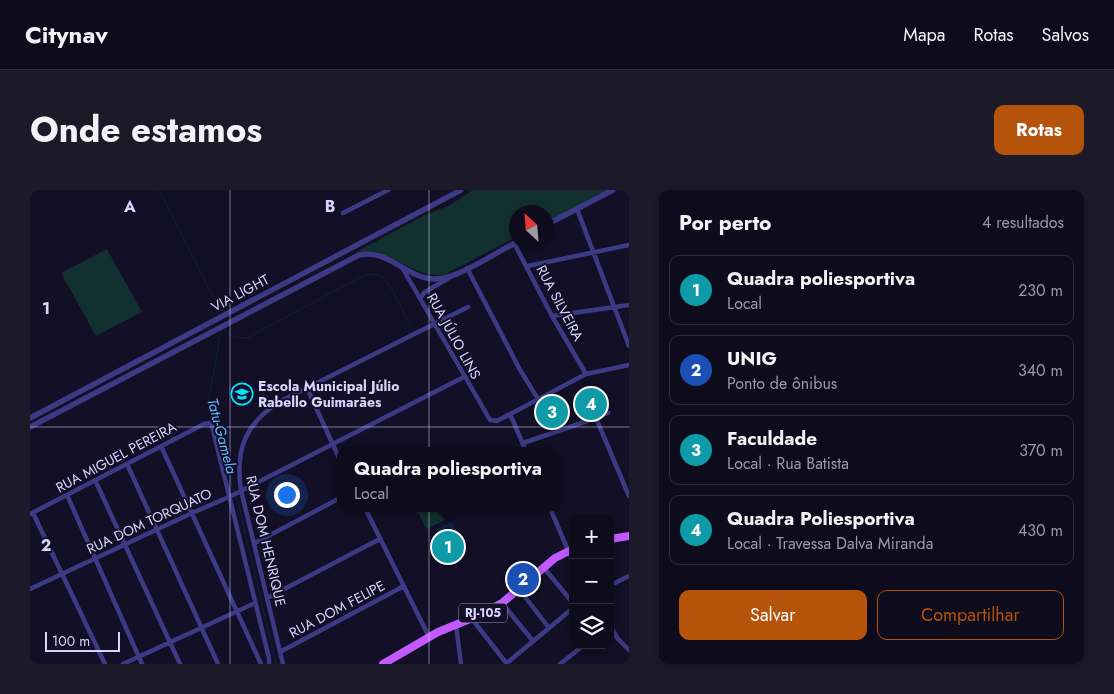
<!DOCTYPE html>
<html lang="pt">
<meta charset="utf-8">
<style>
body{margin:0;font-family:Jost,sans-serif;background:#1c1929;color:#f1f3f6}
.controls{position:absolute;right:15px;bottom:15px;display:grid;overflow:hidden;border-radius:10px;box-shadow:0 2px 8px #0003}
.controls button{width:45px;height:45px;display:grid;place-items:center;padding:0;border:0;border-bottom:1px solid #2e2b3b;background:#0e0b1c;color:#f1f3f6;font:25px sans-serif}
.compass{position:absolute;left:479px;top:15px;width:45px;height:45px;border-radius:50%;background:#0e0b1c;box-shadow:0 2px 8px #0003;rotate:334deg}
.scale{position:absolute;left:15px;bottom:12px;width:75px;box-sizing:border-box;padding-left:5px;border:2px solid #d9d4ff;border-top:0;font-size:14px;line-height:18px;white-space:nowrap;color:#d9d4ff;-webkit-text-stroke:4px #130f26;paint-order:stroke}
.you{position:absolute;left:256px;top:304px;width:18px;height:18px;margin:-12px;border:4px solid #fff;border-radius:50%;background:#1a73e8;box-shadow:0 0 0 8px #1a73e833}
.badge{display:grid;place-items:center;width:32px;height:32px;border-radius:50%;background:#b45309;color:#fff;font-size:16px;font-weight:700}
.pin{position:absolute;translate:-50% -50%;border:2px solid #fff;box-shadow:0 1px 5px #0006}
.popup{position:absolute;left:307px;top:257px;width:222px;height:65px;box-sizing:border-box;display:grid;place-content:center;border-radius:10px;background:#0e0b1c;filter:drop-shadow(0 1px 4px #0005);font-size:16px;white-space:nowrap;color:#9b9ba3}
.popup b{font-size:19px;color:#f1f3f6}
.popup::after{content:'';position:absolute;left:50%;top:100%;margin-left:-10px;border:10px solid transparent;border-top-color:#0e0b1c}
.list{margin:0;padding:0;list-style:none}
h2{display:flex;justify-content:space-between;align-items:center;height:65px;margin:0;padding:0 20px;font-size:21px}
h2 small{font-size:16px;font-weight:400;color:#9b9ba3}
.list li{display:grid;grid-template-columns:32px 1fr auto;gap:15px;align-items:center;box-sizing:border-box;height:70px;margin:0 10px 10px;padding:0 10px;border:1px solid #2e2b3b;border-radius:10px}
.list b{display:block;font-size:19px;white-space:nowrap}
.list p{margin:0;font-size:16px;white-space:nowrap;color:#9b9ba3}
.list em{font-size:16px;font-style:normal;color:#9b9ba3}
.actions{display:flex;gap:10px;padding:15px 20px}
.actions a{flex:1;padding:11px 0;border:1px solid #b45309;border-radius:10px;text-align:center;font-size:18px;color:#b45309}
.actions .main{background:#b45309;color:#fff}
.icon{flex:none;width:28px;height:28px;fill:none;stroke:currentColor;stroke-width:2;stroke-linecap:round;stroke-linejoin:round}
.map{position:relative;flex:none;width:599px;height:474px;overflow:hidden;border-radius:10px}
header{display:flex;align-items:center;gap:30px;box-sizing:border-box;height:70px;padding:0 25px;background:#0e0b1c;border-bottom:1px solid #2e2b3b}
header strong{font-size:24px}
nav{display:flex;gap:28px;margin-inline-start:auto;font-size:18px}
.intro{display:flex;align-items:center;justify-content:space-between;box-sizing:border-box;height:120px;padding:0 30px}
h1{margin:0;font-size:35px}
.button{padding:12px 22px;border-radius:10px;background:#b45309;color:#fff;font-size:18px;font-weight:700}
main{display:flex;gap:30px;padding:0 30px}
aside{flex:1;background:#0e0b1c;border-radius:10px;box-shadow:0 2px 8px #0003}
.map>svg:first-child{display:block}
.green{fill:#12302f}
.water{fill:#0c2248}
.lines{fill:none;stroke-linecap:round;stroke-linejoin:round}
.stream{stroke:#0c2248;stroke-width:1}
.minor{stroke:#3d3a85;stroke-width:4.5}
.tertiary{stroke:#3d3a85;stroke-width:5.5}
.primary{stroke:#c25bff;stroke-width:8}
.grid{fill:none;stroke:#d9d4ff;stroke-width:1;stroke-opacity:0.55}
.labels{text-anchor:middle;stroke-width:4;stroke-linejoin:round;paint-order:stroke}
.shield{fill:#130f26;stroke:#9e99be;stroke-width:1}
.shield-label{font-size:12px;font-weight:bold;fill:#d9d4ff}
.street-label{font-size:14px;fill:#d9d4ff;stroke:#130f26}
.poi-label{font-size:14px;font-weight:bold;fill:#d9d4ff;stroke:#130f26;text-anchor:start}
.water-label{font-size:15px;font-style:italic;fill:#62b6ff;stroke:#130f26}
.grid-label{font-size:16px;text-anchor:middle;font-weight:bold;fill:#d9d4ff;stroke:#130f26;stroke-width:4;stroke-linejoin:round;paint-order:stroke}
</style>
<header>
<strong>Citynav</strong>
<nav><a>Mapa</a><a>Rotas</a><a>Salvos</a></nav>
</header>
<div class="intro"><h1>Onde estamos</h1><a class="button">Rotas</a></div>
<main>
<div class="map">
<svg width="599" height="474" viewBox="0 0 599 474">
<rect width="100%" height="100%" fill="#130f26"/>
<path class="green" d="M443,0H578L517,32L516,22H487L486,47L416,84C383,92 363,55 326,62L391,27L420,15Z
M77,59L112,122L66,146L31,83Z
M386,318H421L424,326L396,339Z"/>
<path class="water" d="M422,332L426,340L410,348L406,339Z"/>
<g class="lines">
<path class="stream" d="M129,0L192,124
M193,138C199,146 207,148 217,148L336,84L350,85L359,94L381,137
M191,140L179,209L181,221L197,262L202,296L208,312L246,474"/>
<path class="minor" d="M547,19L599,156
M313,23L358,0
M484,53L522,126L556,184
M498,76L599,55
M437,78L489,178L508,209
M373,79L460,230L467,231L556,184L599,175
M390,108L395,102L422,86
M522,126L599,115
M277,198L310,270
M480,224L496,261
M566,228L599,306
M493,253L566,228L578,223
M131,256L231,474
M97,274L188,474
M65,290L150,474
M37,305L112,474
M335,318L399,447
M520,318L543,372
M3,323L75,474
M0,324L174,234L179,233L182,236L239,468V474
M225,353L310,308
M514,378L543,413
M585,393L599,386
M0,399L162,323L199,307L434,187
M489,399L519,438
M237,408L350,349
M472,413L503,451
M442,429L477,474
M426,435L431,474
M580,436L588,449L599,460
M250,462L374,396
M477,473L543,418
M93,474L225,413
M253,474L211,300C205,260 215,233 251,211L438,117
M530,474L554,455"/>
<path class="tertiary" d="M516,35L583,0
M0,228L431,0
M0,237L329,65C358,58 377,89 405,89C428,89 465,63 487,52"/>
<path class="primary" d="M580,349L599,346
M353,474L408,442L445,427L472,413L525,368L543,359"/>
</g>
<path class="grid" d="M200,0V474M399,0V474M0,237H599"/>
<defs>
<g id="school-ring" transform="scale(1.125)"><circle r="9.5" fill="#130f26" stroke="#00e5ff" stroke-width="1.5"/><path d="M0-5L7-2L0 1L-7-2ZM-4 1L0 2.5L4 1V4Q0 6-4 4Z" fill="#00e5ff"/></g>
</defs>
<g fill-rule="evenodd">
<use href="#school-ring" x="212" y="204"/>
</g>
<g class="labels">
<rect class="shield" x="429" y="413.5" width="48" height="19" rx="4"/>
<g class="shield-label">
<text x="453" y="427">RJ-105</text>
</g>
<g class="street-label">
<text transform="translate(210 103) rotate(-28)" y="5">VIA LIGHT</text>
<text transform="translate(530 113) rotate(62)" y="5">RUA SILVEIRA</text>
<text transform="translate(424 146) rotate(61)" y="5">RUA JÚLIO LINS</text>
<text transform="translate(86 267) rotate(-28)" y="5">RUA MIGUEL PEREIRA</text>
<text transform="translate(119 331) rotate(-25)" y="5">RUA DOM TORQUATO</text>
<text transform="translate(236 351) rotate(77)" y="5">RUA DOM HENRIQUE</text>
<text transform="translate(307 419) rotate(-28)" y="5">RUA DOM FELIPE</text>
</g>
<g class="poi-label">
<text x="228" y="201">Escola Municipal Júlio<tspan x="228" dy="16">Rabello Guimarães</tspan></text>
</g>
<g class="water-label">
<text transform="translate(192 246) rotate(75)" y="5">Tatu-Gamela</text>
</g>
</g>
<g class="grid-label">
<text x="100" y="22">A</text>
<text x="300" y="22">B</text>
<text x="16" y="124">1</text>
<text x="16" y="361">2</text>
</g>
</svg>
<div class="controls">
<button>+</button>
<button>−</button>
<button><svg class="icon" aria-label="layers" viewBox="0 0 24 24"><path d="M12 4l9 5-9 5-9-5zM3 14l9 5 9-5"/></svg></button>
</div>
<svg class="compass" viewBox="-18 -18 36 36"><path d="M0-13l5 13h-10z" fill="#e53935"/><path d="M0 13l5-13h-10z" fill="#9b9ba3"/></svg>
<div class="scale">100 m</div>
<div class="you"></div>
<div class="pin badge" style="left:418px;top:357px;background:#0f9aa8">1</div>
<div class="popup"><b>Quadra poliesportiva</b>Local</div>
<div class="pin badge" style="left:493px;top:389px;background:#1a4fb4">2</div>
<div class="pin badge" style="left:522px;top:222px;background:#0f9aa8">3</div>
<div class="pin badge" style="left:561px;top:214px;background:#0f9aa8">4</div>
</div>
<aside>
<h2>Por perto<small>4 resultados</small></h2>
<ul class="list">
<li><span class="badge" style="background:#0f9aa8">1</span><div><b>Quadra poliesportiva</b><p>Local</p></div><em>230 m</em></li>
<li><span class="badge" style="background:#1a4fb4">2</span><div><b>UNIG</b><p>Ponto de ônibus</p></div><em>340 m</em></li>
<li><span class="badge" style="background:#0f9aa8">3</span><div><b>Faculdade</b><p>Local · Rua Batista</p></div><em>370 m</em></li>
<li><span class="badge" style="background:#0f9aa8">4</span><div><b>Quadra Poliesportiva</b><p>Local · Travessa Dalva Miranda</p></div><em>430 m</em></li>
</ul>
<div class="actions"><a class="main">Salvar</a><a>Compartilhar</a></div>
</aside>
</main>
